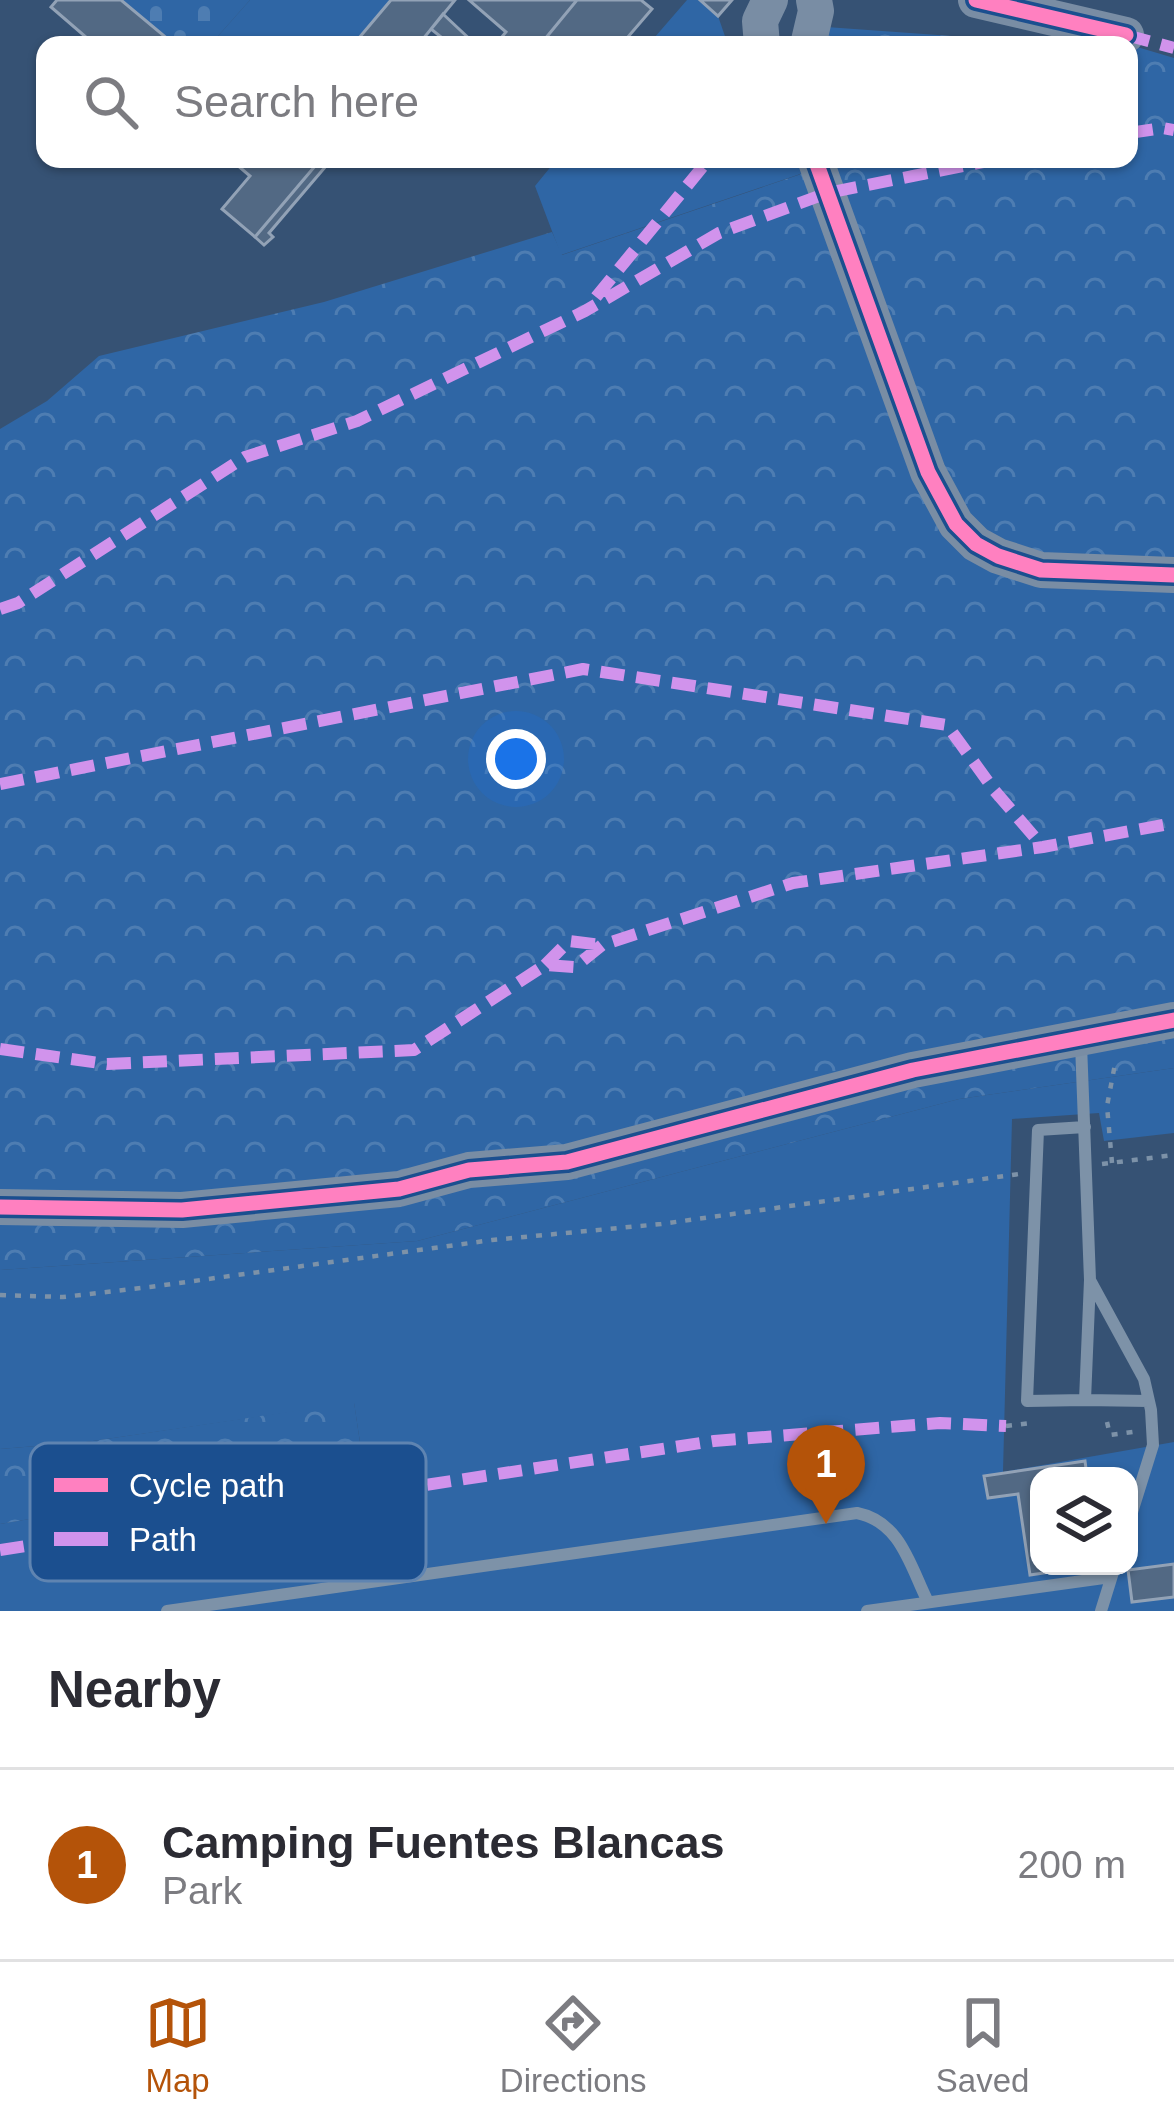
<!DOCTYPE html>
<style>
body{margin:0;font-family:Arial,sans-serif;background:#f7f7f7;color:#2b2b33}
.controls{position:absolute;right:36px;bottom:36px;display:grid;overflow:hidden;border-radius:24px;box-shadow:0 3px 9px #0004}
.controls button{width:108px;height:108px;display:grid;place-items:center;padding:0;border:0;border-bottom:3px solid #e1e1e2;background:#fff;color:#2b2b33;font:60px sans-serif}
.you{position:absolute;left:516px;top:759px;width:42px;height:42px;margin:-30px;border:9px solid #fff;border-radius:50%;background:#1a73e8;box-shadow:0 0 0 18px #1a73e833}
.badge{display:grid;place-items:center;width:78px;height:78px;border-radius:50%;background:#b45309;color:#fff;font-size:39px;font-weight:700}
.pin{position:absolute;translate:-50% -99px;filter:drop-shadow(0 3px 6px #0008)}
.pin::after{content:'';position:absolute;top:63px;width:42px;height:36px;background:inherit;clip-path:polygon(0 0,100% 0,50% 100%)}
.list{margin:0;padding:0;list-style:none}
h2{display:flex;justify-content:space-between;align-items:center;height:156px;margin:0;padding:0 48px;font-size:51px}
h2 small{font-size:39px;font-weight:400;color:#7c7c81}
.list li{display:grid;grid-template-columns:78px 1fr auto;gap:36px;align-items:center;box-sizing:border-box;height:192px;padding:0 48px;border-top:3px solid #e1e1e2}
.list b{display:block;font-size:45px;white-space:nowrap}
.list p{margin:0;font-size:39px;white-space:nowrap;color:#7c7c81}
.list em{font-size:39px;font-style:normal;color:#7c7c81}
.icon{flex:none;width:66px;height:66px;fill:none;stroke:currentColor;stroke-width:2;stroke-linecap:round;stroke-linejoin:round}
.map{position:relative;flex:none;width:1174px;height:1611px;overflow:hidden}
.search{position:absolute;background:#fff;box-shadow:0 3px 9px #0004;left:36px;right:36px;top:36px;height:132px;display:flex;align-items:center;gap:30px;box-sizing:border-box;padding:0 42px;border-radius:24px;color:#7c7c81;font-size:45px}
.sheet{height:348px;background:#fff}
nav{display:flex;justify-content:space-around;align-items:center;box-sizing:border-box;height:168px;border-top:3px solid #e1e1e2;background:#fff;font-size:33px;color:#7c7c81}
nav a{display:grid;justify-items:center;gap:6px}
nav .on{color:#b45309}
.map>svg:first-child{display:block}
.green{fill:#2f66a5;fill-rule:evenodd}
.forest{fill:url(#forest-crowns)}
.cemetery{fill:url(#cemetery-stones)}
.building{fill:#526984;stroke:#92a2b6;stroke-width:3}
.lines{fill:none;stroke-linecap:round;stroke-linejoin:round}
.path{stroke:#7d92a8;stroke-width:4.5;stroke-dasharray:6 9;stroke-linecap:butt}
.lane{stroke:#7d92a8;stroke-width:12}
.secondary{stroke:#798da4;stroke-width:36}
.quiet{stroke:#d193ec;stroke-width:12;stroke-dasharray:24 12;stroke-linecap:butt}
.cycleway-casing{stroke:#1b4f8f;stroke-width:22}
.cycleway{stroke:#ff80c0;stroke-width:15}
.key{fill:#1b4f8f;stroke:#5f84b1;stroke-width:3}
.key-label{font-size:33px;fill:#fff}
</style>
<div class="map">
<svg width="1174" height="1611" viewBox="0 0 1174 1611">
<defs>
<pattern id="forest-crowns" width="20" height="18" patternUnits="userSpaceOnUse" patternTransform="scale(3)"><rect width="20" height="18" fill="#2f66a5"/><path d="M2 6a3 3 0 1 1 6 0M12 15a3 3 0 1 1 6 0" fill="none" stroke="#4e7db2"/></pattern>
<pattern id="cemetery-stones" width="16" height="16" patternUnits="userSpaceOnUse" patternTransform="scale(3)"><rect width="16" height="16" fill="#2f66a5"/><path d="M2 7V4a2 2 0 0 1 4 0v3zM10 15v-3a2 2 0 0 1 4 0v3z" fill="#4e7db2"/></pattern>
</defs>
<rect width="100%" height="100%" fill="#365274"/>
<path class="green" d="M250,0H391L353,45H210Z
M687,0H700L718,16L728,45H648Z
M557,159H811L818,168L561,255L535,186Z
M1174,1068V1133L1104,1141L1099,1113L1012,1119L1003,1472L1174,1442V1611H0V1524L363,1462L354,1403L86,1442L0,1449V1270L417,1241L959,1099ZM1039,1476H1129V1566H1039Z"/>
<path class="forest" d="M826,27L1078,45H822Z
M1117,41L1174,58V1068L959,1099L417,1241L0,1270V429L47,401L99,356L324,302L552,232L562,255L834,163V159H1129V45Z
M354,1402L363,1463L0,1524V1449L86,1442Z"/>
<path class="cemetery" d="M121,0H250L210,45H175Z"/>
<path class="building" d="M57,0H121L175,45H95L51,7Z
M391,0H455L418,45H353Z
M469,0H577L540,45H495L506,32Z
M577,0H641L652,9L621,45H540Z
M700,0H732L718,16Z
M443,14L476,45H451L431,29Z
M230,159H321L255,237L222,209L250,176Z
M321,159H332L269,233L273,237L264,245L255,237Z
M1085,1461L1087,1476H1039V1566H1090L1030,1575L1018,1494L988,1498L984,1476Z
M1174,1564V1597L1132,1602L1128,1570Z"/>
<g class="lines">
<path class="path" d="M1112,1163L1107,1106L1115,1064
M1102,1164L1174,1155
M0,1295L63,1297L150,1287L492,1240L661,1224L1019,1174
M1107,1422L1110,1435L1133,1432
M1006,1426L1032,1423"/>
<path class="lane" d="M1081,1044L1090,1280L1144,1379L1151,1410L1153,1445L1129,1522
M1085,1127L1038,1130L1027,1401L1085,1400L1090,1280
M1085,1400L1149,1401
M167,1611L857,1513C901,1522 910,1566 928,1602
M867,1611L1111,1577
M1101,1611L1115,1566"/>
<path class="secondary" d="M976,0L1126,35
M762,45L760,21L770,0
M808,45L816,11L814,0
M815,159L928,472L956,524L976,544L998,556L1041,570L1174,575
M0,1207L182,1210L399,1189L469,1170L567,1162L913,1070L1174,1020"/>
<path class="quiet" d="M1126,35L1174,48
M1129,133L1163,128L1174,130
M596,297L709,159
M0,609L18,603L245,457L357,421L585,311L719,233L827,193L999,159
M0,784L583,669L947,725L994,790L1043,847
M545,965L569,941L602,945
M0,1049L107,1064L414,1050L545,965L575,967L602,945L793,883L1043,847L1174,823
M0,1550L714,1441L940,1423L1006,1426"/>
<g class="cycleway-casing">
<path id="cycleway" d="M976,0L1126,35
M815,159L928,472L956,524L976,544L998,556L1041,570L1174,575
M0,1207L182,1210L399,1189L469,1170L567,1162L913,1070L1174,1020"/>
</g>
<use href="#cycleway" class="cycleway"/>
</g>
<rect x="30" y="1443" width="396" height="138" rx="18" class="key"/>
<rect x="54" y="1478" width="54" height="14" fill="#ff80c0"/>
<rect x="54" y="1532" width="54" height="14" fill="#d193ec"/>
<g class="key-label">
<text x="129" y="1497">Cycle path</text>
<text x="129" y="1551">Path</text>
</g>
</svg>
<div class="controls">
<button><svg class="icon" aria-label="layers" viewBox="0 0 24 24"><path d="M12 4l9 5-9 5-9-5zM3 14l9 5 9-5"/></svg></button>
</div>
<div class="you"></div>
<div class="pin badge" style="left:826px;top:1524px">1</div>
<div class="search"><svg class="icon" aria-label="search" viewBox="0 0 24 24"><circle cx="10" cy="10" r="6"/><path d="M15 15l6 6"/></svg>Search here</div>
</div>
<section class="sheet">
<h2>Nearby<small></small></h2>
<ul class="list">
<li><span class="badge">1</span><div><b>Camping Fuentes Blancas</b><p>Park</p></div><em>200 m</em></li>
</ul>
</section>
<nav>
<a class="on"><svg class="icon" aria-label="map" viewBox="0 0 24 24"><path d="M3 6l6-2 6 2 6-2v14l-6 2-6-2-6 2zM9 4v14M15 6v14"/></svg>Map</a>
<a><svg class="icon" aria-label="directions" viewBox="0 0 24 24"><path d="M12 3l9 9-9 9-9-9zM9 14v-3h6M13 9l2 2-2 2"/></svg>Directions</a>
<a><svg class="icon" aria-label="saved" viewBox="0 0 24 24"><path d="M7 4h10v16l-5-4-5 4z"/></svg>Saved</a>
</nav>
